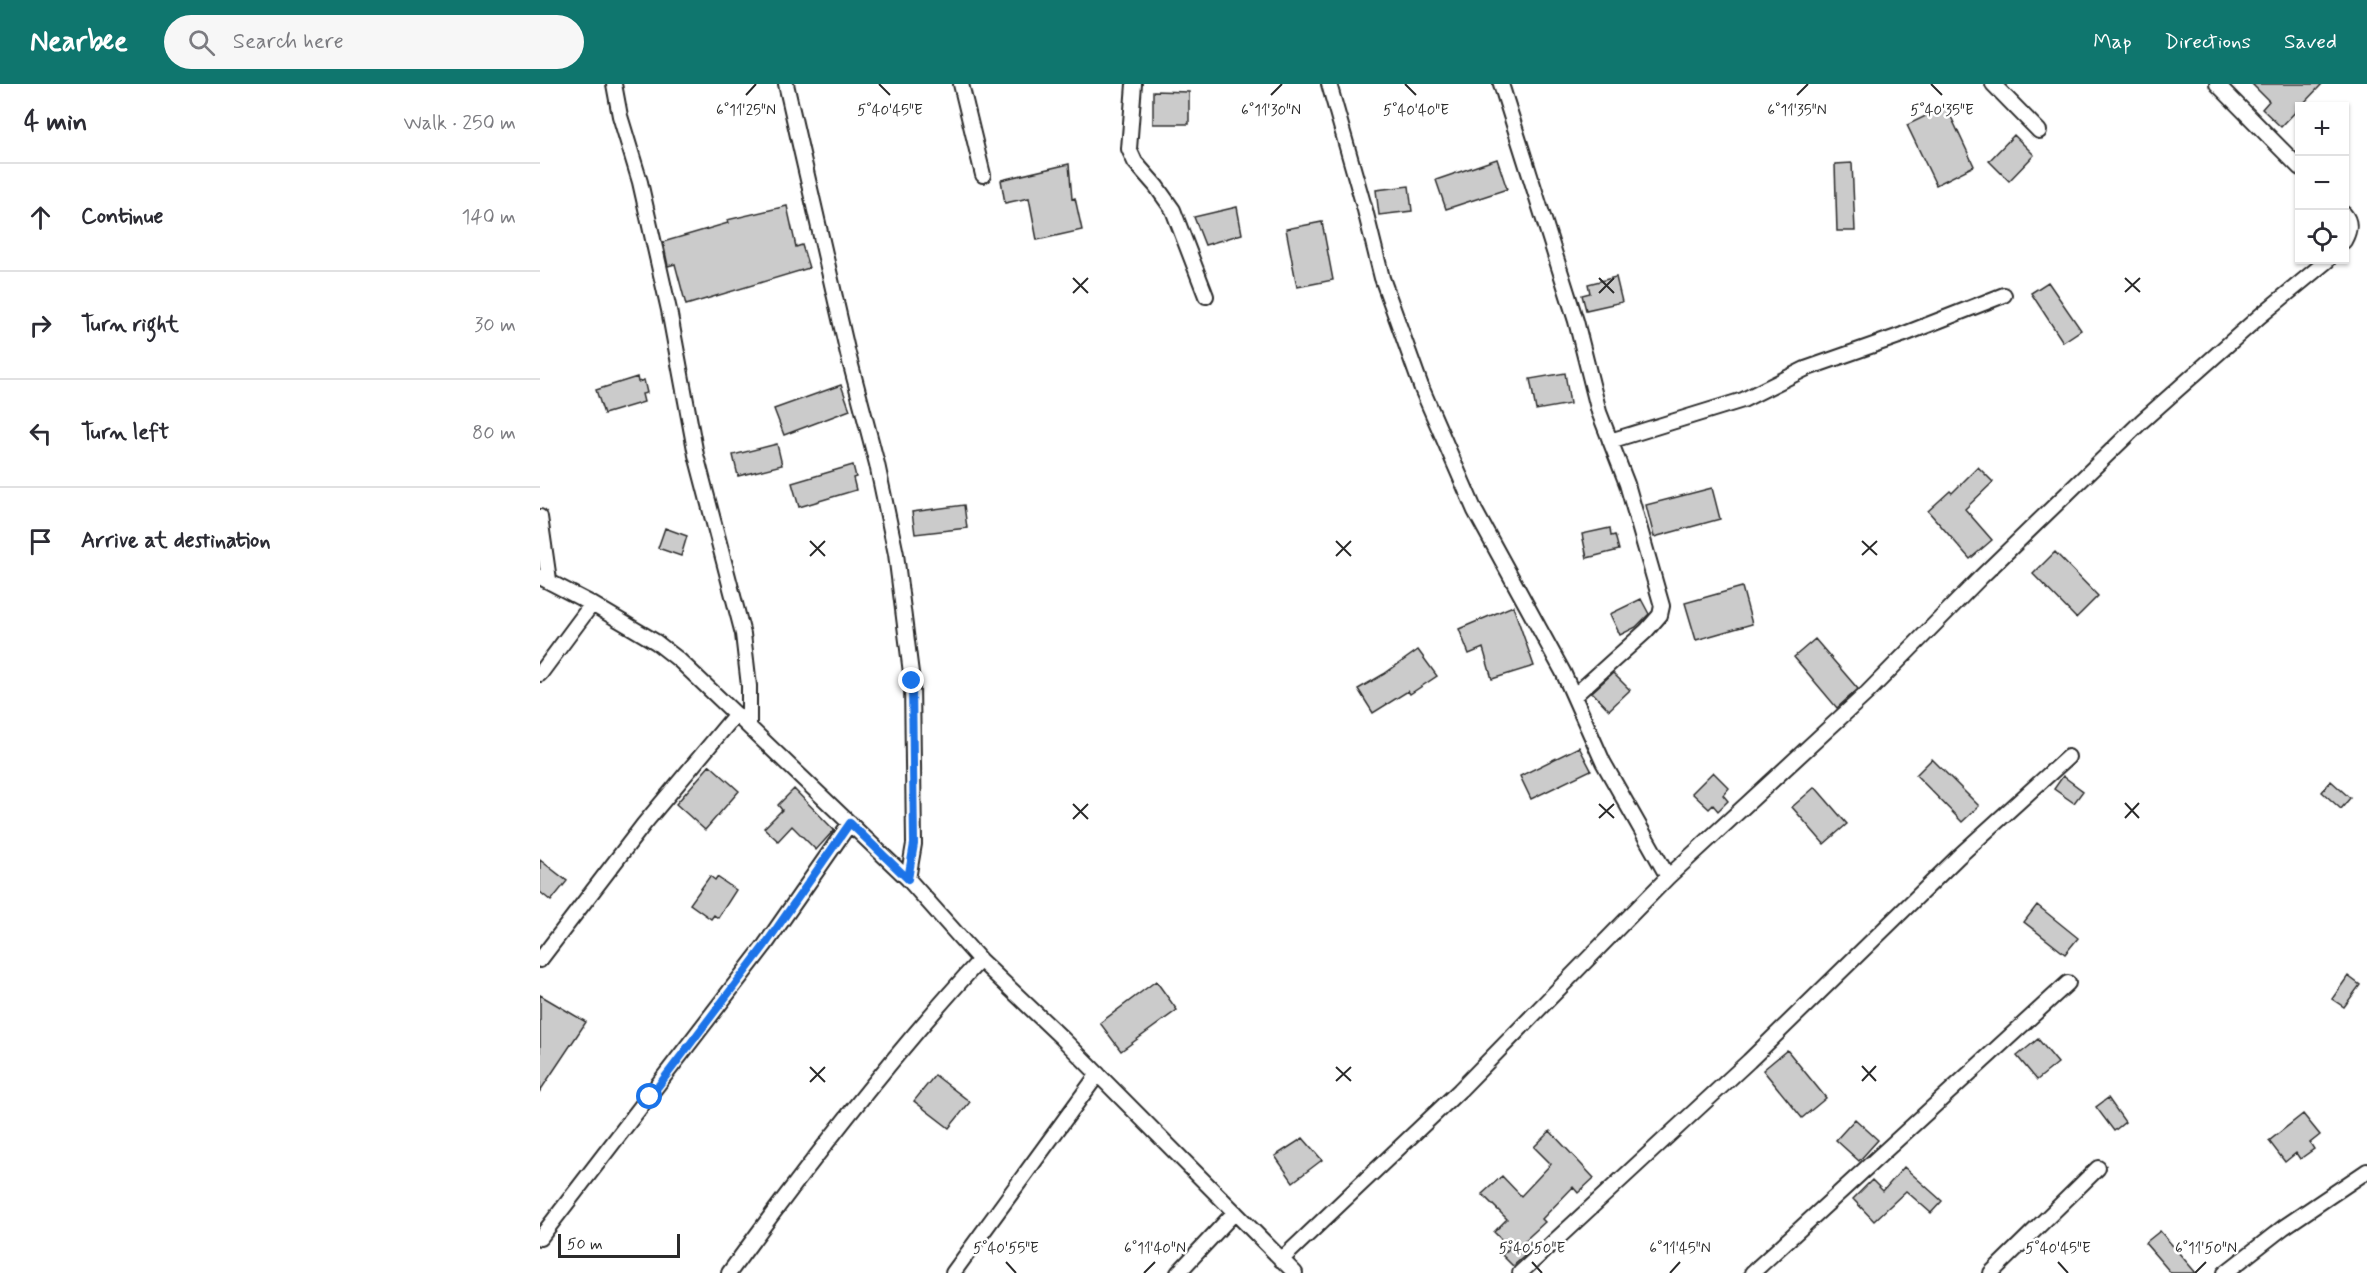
<!DOCTYPE html>
<meta charset="utf-8">
<style>
body{margin:0;font-family:Mynerve,sans-serif;background:#f7f7f7;color:#2b2b33}
.controls{position:absolute;right:18px;top:18px;display:grid;overflow:hidden;border-radius:0px;box-shadow:0 2px 4px #0004}
.controls button{width:54px;height:54px;display:grid;place-items:center;padding:0;border:0;border-bottom:2px solid #e1e1e2;background:#fff;color:#2b2b33;font:30px sans-serif}
.scale{position:absolute;left:18px;bottom:15px;width:122px;box-sizing:border-box;padding-left:6px;border:3px solid #2b2b2b;border-top:0;font-size:16px;line-height:21px;white-space:nowrap;color:#2b2b2b;-webkit-text-stroke:4px #fff;paint-order:stroke}
.stop{position:absolute;width:18px;height:18px;margin:-14px;border:4px solid #1a73e8;border-radius:50%;background:#fff}
.stop.end{background:#1a73e8;border-color:#fff;box-shadow:0 2px 6px #0008}
.list{margin:0;padding:0;list-style:none}
h2{display:flex;justify-content:space-between;align-items:center;height:78px;margin:0;padding:0 24px;font-size:26px}
h2 small{font-size:20px;font-weight:400;color:#7c7c81}
.list li{display:grid;grid-template-columns:39px 1fr auto;gap:18px;align-items:center;box-sizing:border-box;height:108px;padding:0 24px;border-top:2px solid #e1e1e2}
.list b{display:block;font-size:22px;white-space:nowrap}
.list em{font-size:20px;font-style:normal;color:#7c7c81}
.icon{flex:none;width:33px;height:33px;fill:none;stroke:currentColor;stroke-width:2;stroke-linecap:round;stroke-linejoin:round}
.map{position:relative;flex:none;width:1827px;height:1189px;overflow:hidden}
header{display:flex;align-items:center;gap:36px;box-sizing:border-box;height:84px;padding:0 30px;background:#0f766e;color:#fff}
header strong{font-size:28px}
nav{display:flex;gap:33px;margin-inline-start:auto;font-size:21px}
.search{width:420px;height:54px;background:#f7f7f7;display:flex;align-items:center;gap:15px;box-sizing:border-box;padding:0 21px;border-radius:33px;color:#7c7c81;font-size:22px}
main{display:flex}
aside{flex:1;background:#fff}
.map>svg:first-child{display:block}
.building{fill:#cbcbcb;stroke:#2b2b2b;stroke-width:1.5}
.lines{fill:none;stroke-linecap:round;stroke-linejoin:round}
.minor-casing{stroke:#2b2b2b;stroke-width:18}
.minor{stroke:#fff;stroke-width:14}
.route{stroke:#1a73e8;stroke-width:8}
.ticks{fill:none;stroke:#2b2b2b;stroke-width:2}
.ticks-label{font-size:15px;text-anchor:middle;fill:#2b2b2b;stroke:#fff;stroke-width:5;stroke-linejoin:round;paint-order:stroke}
</style>
<header>
<strong>Nearbee</strong>
<div class="search"><svg class="icon" aria-label="search" viewBox="0 0 24 24"><circle cx="10" cy="10" r="6"/><path d="M15 15l6 6"/></svg>Search here</div>
<nav><a>Map</a><a>Directions</a><a>Saved</a></nav>
</header>
<main>
<aside>
<h2>4 min<small>Walk · 250 m</small></h2>
<ul class="list">
<li><svg class="icon" aria-label="ahead" viewBox="0 0 24 24"><path d="M12 20V5M6 11l6-6 6 6"/></svg><div><b>Continue</b></div><em>140 m</em></li>
<li><svg class="icon" aria-label="right" viewBox="0 0 24 24"><path d="M7 20v-9h11M14 6l5 5-5 5"/></svg><div><b>Turn right</b></div><em>30 m</em></li>
<li><svg class="icon" aria-label="left" viewBox="0 0 24 24"><path d="M17 20v-9H6M10 6l-5 5 5 5"/></svg><div><b>Turn left</b></div><em>80 m</em></li>
<li><svg class="icon" aria-label="arrive" viewBox="0 0 24 24"><path d="M6 21V4h12l-3 4 3 4H6"/></svg><div><b>Arrive at destination</b></div></li>
</ul>
</aside>
<div class="map">
<svg width="1827" height="1189" viewBox="0 0 1827 1189">
<rect width="100%" height="100%" fill="#fff"/>
<filter id="ink" filterUnits="userSpaceOnUse"><feTurbulence type="fractalNoise" baseFrequency=".0167" numOctaves="2"/><feDisplacementMap in="SourceGraphic" scale="12" xChannelSelector="R" yChannelSelector="G"/><feConvolveMatrix kernelMatrix="1 2 1 2 8 2 1 2 1" color-interpolation-filters="sRGB"/></filter>
<g filter="url(#ink)">
<path class="building" d="M1712,0H1782L1741,43L1722,25L1729,17Z
M613,7L649,8V40H613Z
M1406,22L1434,82L1396,101L1367,41Z
M1474,51L1494,71L1469,97L1449,77Z
M957,75L967,105L906,125L896,96Z
M1312,79L1315,147H1297L1295,80Z
M529,80L532,115L535,114L542,146L497,156L489,114L465,119L461,96Z
M869,102L872,127L839,131L836,106Z
M247,122L256,163L262,161L269,184L146,221L135,180L128,182L123,158L188,139L187,136Z
M697,123L702,150L665,161L654,133Z
M782,138L793,196L757,203L746,145Z
M1076,193L1082,218L1046,226L1042,211L1050,209L1048,200Z
M1508,198L1541,246L1523,258L1491,209Z
M1025,289L1030,320L996,326L990,295Z
M97,293L98,298L104,296L107,309L102,310L104,318L64,330L56,306Z
M301,301L310,326L244,351L234,325Z
M237,360L242,381L198,392L193,371Z
M313,381L316,393L313,394L316,406L259,423L252,399Z
M1438,383L1453,398L1425,425L1452,456L1430,475L1388,427L1410,407L1412,409Z
M1172,404L1180,435L1114,453L1106,421Z
M424,421L427,444L375,450L372,428Z
M125,444L147,452L141,472L118,464Z
M1070,444L1071,452L1075,451L1079,466L1047,474L1042,450Z
M1515,468L1558,512L1536,534L1493,490Z
M1202,503L1212,540L1156,556L1145,519Z
M1101,515L1109,530L1096,543L1080,551L1070,530Z
M973,522L994,582L952,595L943,564L929,570L919,545Z
M1275,555L1318,605L1297,624L1254,573Z
M878,566L897,592L870,610L868,607L833,629L818,605L844,590Z
M1073,589L1090,606L1069,626L1052,608Z
M1039,663L1051,686L991,715L980,692Z
M1392,675L1439,722L1422,738L1376,691Z
M170,681L199,707L165,746L136,720Z
M1173,688L1189,704L1183,711L1188,717L1178,727L1173,721L1169,725L1152,709Z
M1523,692L1543,707L1534,719L1514,705Z
M1791,697L1810,714L1801,725L1782,708Z
M1275,703L1307,740L1284,760L1252,723Z
M254,705L294,746L276,766L252,742L238,757L224,744L242,726L238,721Z
M0,776L27,797L11,817L0,808Z
M170,792L175,796L177,793L196,806L178,834L174,831L171,835L150,820Z
M1497,821L1538,854L1525,870L1484,838Z
M1808,892L1820,901L1804,923L1792,915Z
M616,897L637,926L581,967L560,939Z
M0,911L46,938L0,1007Z
M1498,955L1518,979L1497,996L1477,972Z
M1247,966L1286,1014L1262,1034L1223,986Z
M395,991L430,1018L409,1044L374,1017Z
M1568,1014L1585,1038L1574,1047L1556,1023Z
M1763,1030L1780,1051L1770,1059L1774,1065L1760,1075L1756,1069L1745,1078L1729,1057Z
M1315,1035L1338,1056L1319,1077L1296,1056Z
M1010,1047L1054,1094L1038,1109L1033,1103L1002,1135L1005,1138L980,1161L988,1169L973,1182L962,1171L970,1164L954,1148L967,1135L942,1110L962,1092L981,1112L1011,1080L994,1063Z
M763,1054L782,1076L753,1098L735,1072Z
M1364,1083L1402,1117L1391,1129L1366,1107L1334,1137L1313,1115L1332,1096L1343,1107Z
M1620,1147L1656,1189H1631L1605,1159Z"/>
<g class="lines">
<g class="minor-casing">
<path id="minor" d="M74,0L80,32L100,98L129,226L156,371L203,550L209,602V641
M246,0L308,270L337,380L356,470L372,597L374,760L368,795
M421,0L443,91
M594,0L589,65L595,78L616,102L633,126L666,212
M789,0L825,126L842,194L882,305L935,427L1023,588L1063,678L1128,793
M961,0L1036,237L1059,328L1087,400L1122,522L1120,531L1106,547L1034,612
M1453,0L1499,47
M1677,0L1760,84
M1804,130C1812,139 1809,148 1804,157
M1070,357L1203,316L1265,285L1362,251L1464,211
M0,433L9,496
M0,493L52,520L116,558L139,576L368,795L440,876L523,955L755,1189
M0,590L52,520
M0,876L104,740L196,630
M0,1154L225,861L310,739
M741,1176L920,1006L1128,793L1327,609L1441,493L1602,337L1720,232L1788,176
M189,1189C268,1080 349,975 440,876
M413,1189L558,990
M638,1189L695,1128
M980,1189L1209,977L1419,772L1528,673
M1212,1189L1528,899
M1451,1189L1558,1084
M1685,1189L1744,1143L1827,1087"/>
</g>
<use href="#minor" class="minor"/>
</g>
</g>
<g class="lines" filter="url(#ink)">
<path class="route" d="M110,1013L225,861L310,739L368,795L374,760L372,597"/>
</g>
<path class="ticks" d="M339,0L350,11M865,0L876,11M1391,0L1402,11M206,11L216,0M731,11L742,0M1257,11L1268,0M533,194L548,209M1059,194L1074,209M1585,194L1600,208M1585,208L1600,194M533,209L548,194M1059,209L1074,194M270,457L285,472M796,457L811,472M1322,457L1337,471M1322,471L1337,457M270,472L285,457M796,472L811,457M1585,719L1599,734M533,720L548,735M1059,720L1074,734M1059,734L1074,720M1585,734L1599,719M533,735L548,720M1322,982L1336,997M270,983L285,998M796,983L811,997M796,997L811,983M1322,997L1336,982M270,998L285,983M466,1178L476,1189M992,1178L1002,1189M1518,1178L1528,1189M604,1189L615,1178M1130,1189L1140,1178M1655,1189L1666,1178"/>
<g class="ticks-label">
<text x="206" y="31">6°11'25"N</text>
<text x="350" y="31">5°40'45"E</text>
<text x="731" y="31">6°11'30"N</text>
<text x="876" y="31">5°40'40"E</text>
<text x="1257" y="31">6°11'35"N</text>
<text x="1402" y="31">5°40'35"E</text>
<text x="615" y="1169">6°11'40"N</text>
<text x="466" y="1169">5°40'55"E</text>
<text x="992" y="1169">5°40'50"E</text>
<text x="1140" y="1169">6°11'45"N</text>
<text x="1518" y="1169">5°40'45"E</text>
<text x="1666" y="1169">6°11'50"N</text>
</g>
</svg>
<div class="controls">
<button>+</button>
<button>−</button>
<button><svg class="icon" aria-label="locate" viewBox="0 0 24 24"><circle cx="12" cy="12" r="6"/><path d="M12 2v4M12 18v4M2 12h4M18 12h4"/></svg></button>
</div>
<div class="scale">50 m</div>
<div class="stop" style="left:110px;top:1013px"></div>
<div class="stop end" style="left:372px;top:597px"></div>
</div>
</main>
